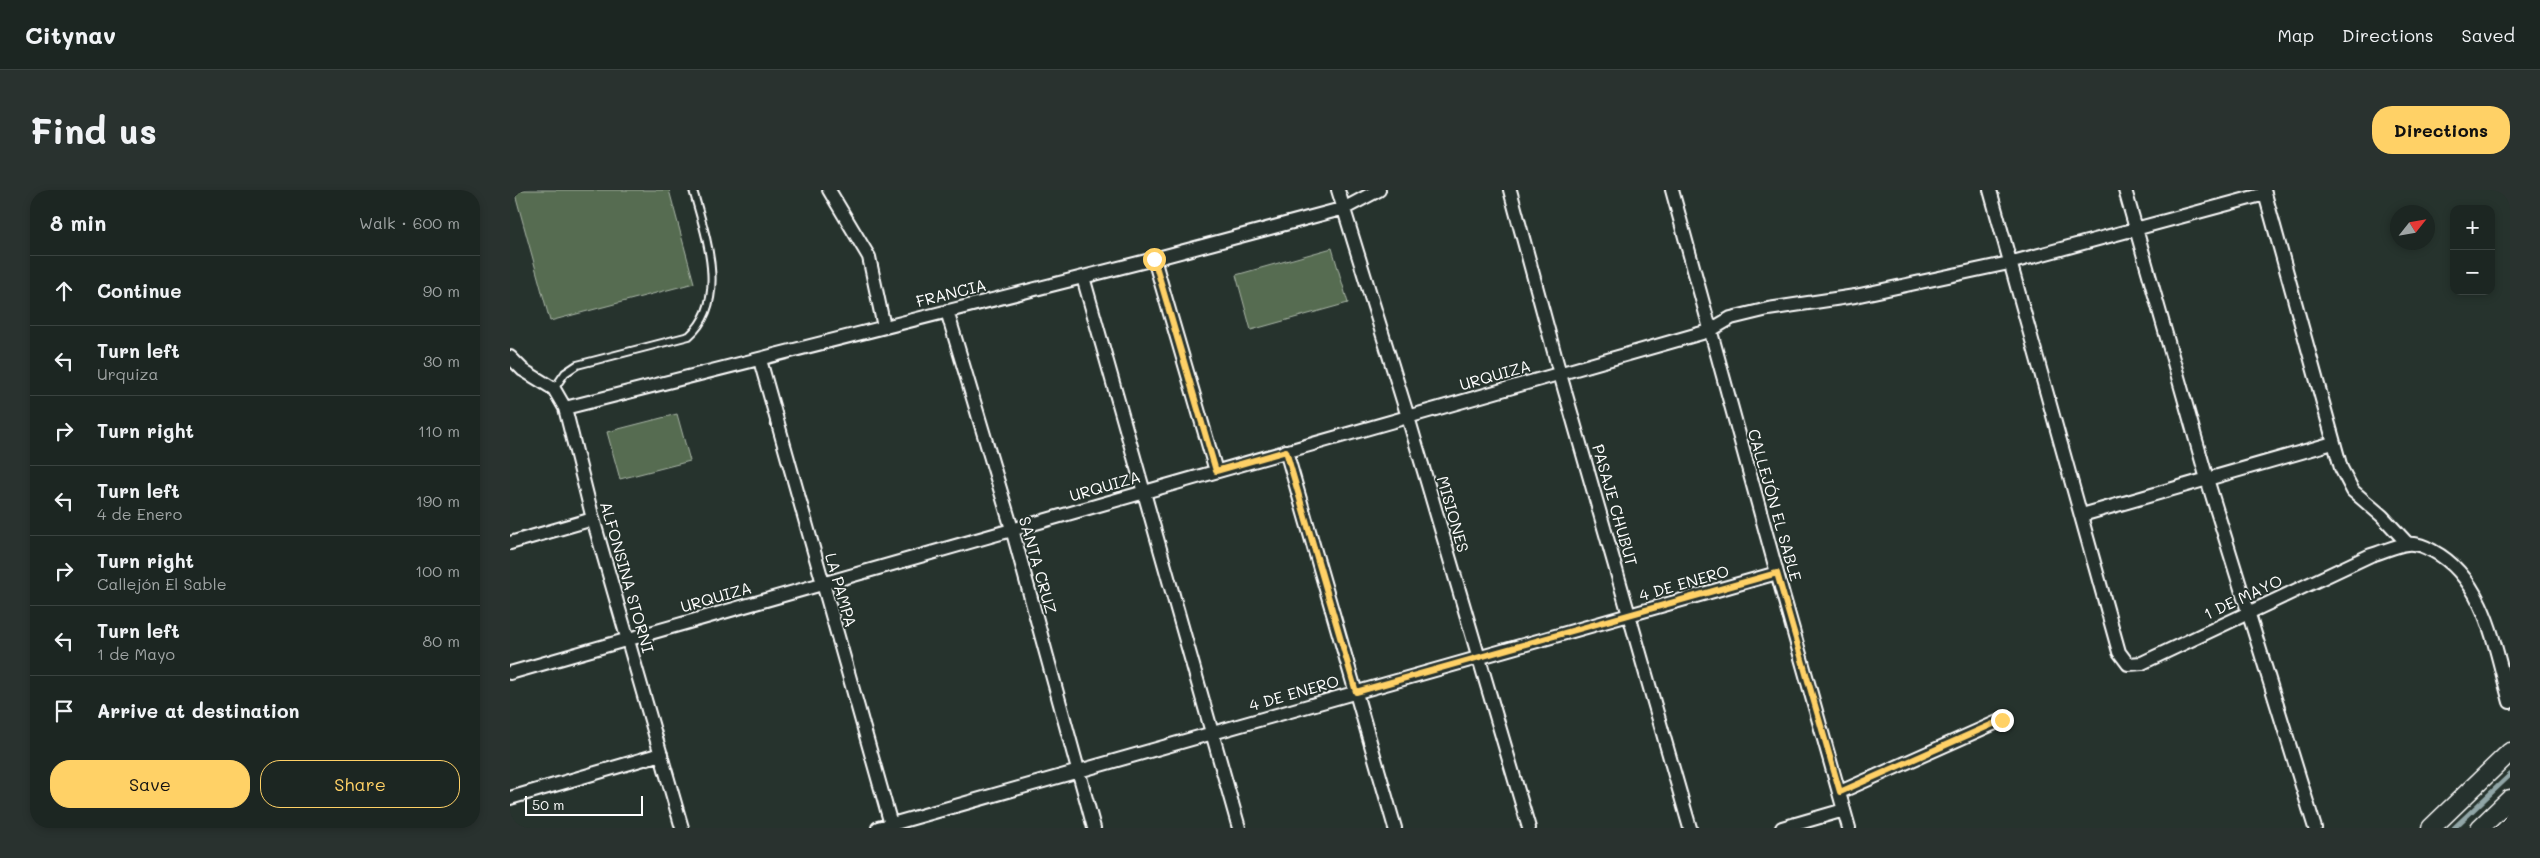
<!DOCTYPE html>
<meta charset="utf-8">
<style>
body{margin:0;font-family:Mali,sans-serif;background:#29322f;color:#f1f3f6}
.controls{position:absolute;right:15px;top:15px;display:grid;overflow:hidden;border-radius:10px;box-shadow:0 2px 8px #0003}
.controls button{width:45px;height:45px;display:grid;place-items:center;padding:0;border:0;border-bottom:1px solid #3a4340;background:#1c2622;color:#f1f3f6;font:25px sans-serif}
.compass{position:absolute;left:1880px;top:15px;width:45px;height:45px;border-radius:50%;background:#1c2622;box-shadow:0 2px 8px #0003;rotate:59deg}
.scale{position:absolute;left:15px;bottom:12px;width:118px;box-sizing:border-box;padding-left:5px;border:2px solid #fff;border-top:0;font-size:14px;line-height:18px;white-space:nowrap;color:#fff;-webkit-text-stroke:4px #26332d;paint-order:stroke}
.stop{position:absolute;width:15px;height:15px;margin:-11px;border:4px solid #ffd166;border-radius:50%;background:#fff}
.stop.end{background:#ffd166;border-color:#fff;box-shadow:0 1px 5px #0008}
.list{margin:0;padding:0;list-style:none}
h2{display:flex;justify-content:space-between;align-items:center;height:65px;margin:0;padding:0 20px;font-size:21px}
h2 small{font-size:16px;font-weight:400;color:#a0a5a5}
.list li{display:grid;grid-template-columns:32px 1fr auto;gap:15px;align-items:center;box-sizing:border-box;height:70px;padding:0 20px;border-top:1px solid #3a4340}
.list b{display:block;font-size:19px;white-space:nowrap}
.list p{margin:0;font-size:16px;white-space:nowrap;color:#a0a5a5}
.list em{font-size:16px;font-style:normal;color:#a0a5a5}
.actions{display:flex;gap:10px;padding:15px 20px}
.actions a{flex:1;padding:11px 0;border:1px solid #ffd166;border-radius:20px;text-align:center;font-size:18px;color:#ffd166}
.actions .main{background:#ffd166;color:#111}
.icon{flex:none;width:28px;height:28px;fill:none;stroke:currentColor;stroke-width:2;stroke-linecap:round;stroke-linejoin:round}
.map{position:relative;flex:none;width:2000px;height:638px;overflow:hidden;border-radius:20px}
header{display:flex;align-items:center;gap:30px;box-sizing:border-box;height:70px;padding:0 25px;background:#1c2622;border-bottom:1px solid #3a4340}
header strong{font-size:24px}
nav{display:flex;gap:28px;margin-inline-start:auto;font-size:18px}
.intro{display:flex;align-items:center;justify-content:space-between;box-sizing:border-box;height:120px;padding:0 30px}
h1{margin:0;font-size:35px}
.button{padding:12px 22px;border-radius:20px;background:#ffd166;color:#111;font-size:18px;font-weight:700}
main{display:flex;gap:30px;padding:0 30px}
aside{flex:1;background:#1c2622;border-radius:20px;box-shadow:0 2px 8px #0003}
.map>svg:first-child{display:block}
.garden{fill:#566c51;stroke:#aab6a8}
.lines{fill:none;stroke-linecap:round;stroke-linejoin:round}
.stream{stroke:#91a6a7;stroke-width:5}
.service-casing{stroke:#fff;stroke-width:10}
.minor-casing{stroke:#fff;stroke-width:16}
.secondary-casing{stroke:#fff;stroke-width:21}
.service{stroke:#26332d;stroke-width:6}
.minor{stroke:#26332d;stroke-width:12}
.secondary{stroke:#26332d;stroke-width:18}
.route{stroke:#ffd166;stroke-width:6}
.labels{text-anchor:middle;stroke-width:4;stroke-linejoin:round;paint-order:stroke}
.street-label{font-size:16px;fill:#fff;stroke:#26332d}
</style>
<header>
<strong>Citynav</strong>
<nav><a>Map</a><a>Directions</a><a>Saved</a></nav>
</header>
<div class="intro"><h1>Find us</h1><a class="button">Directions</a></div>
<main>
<aside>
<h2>8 min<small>Walk · 600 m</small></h2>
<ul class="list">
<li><svg class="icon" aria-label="ahead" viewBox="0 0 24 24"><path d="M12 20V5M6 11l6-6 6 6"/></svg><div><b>Continue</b></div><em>90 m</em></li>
<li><svg class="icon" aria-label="left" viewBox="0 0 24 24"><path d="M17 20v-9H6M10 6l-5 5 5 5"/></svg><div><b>Turn left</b><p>Urquiza</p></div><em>30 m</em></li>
<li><svg class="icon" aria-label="right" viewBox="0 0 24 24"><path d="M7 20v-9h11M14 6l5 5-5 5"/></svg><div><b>Turn right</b></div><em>110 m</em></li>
<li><svg class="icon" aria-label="left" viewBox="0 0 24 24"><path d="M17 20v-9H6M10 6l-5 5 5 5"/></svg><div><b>Turn left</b><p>4 de Enero</p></div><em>190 m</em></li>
<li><svg class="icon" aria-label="right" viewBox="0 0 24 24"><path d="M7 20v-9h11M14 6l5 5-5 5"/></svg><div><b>Turn right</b><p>Callejón El Sable</p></div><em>100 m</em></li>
<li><svg class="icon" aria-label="left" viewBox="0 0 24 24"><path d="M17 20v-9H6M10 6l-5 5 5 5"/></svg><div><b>Turn left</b><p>1 de Mayo</p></div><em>80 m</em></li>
<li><svg class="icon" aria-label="arrive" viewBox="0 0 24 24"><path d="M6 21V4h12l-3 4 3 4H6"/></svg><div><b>Arrive at destination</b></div></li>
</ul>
<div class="actions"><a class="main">Save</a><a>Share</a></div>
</aside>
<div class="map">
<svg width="2000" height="638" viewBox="0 0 2000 638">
<rect width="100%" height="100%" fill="#26332d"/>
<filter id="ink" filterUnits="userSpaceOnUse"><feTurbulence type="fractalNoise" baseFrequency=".02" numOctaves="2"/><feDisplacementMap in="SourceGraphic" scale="10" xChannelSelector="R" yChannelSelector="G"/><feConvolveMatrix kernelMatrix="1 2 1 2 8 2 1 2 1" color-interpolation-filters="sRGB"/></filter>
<g filter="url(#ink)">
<path class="garden" d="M4,0H159L184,93L40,131Z
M822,58L838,113L741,140L726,85Z
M167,224L180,271L110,289L97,242Z"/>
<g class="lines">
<path class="stream" d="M1944,638L2000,585"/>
<g class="service-casing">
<path id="service" d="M44,199L55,183L67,175L179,146C220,110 195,44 183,0"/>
</g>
<g class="minor-casing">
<path id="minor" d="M319,0L359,67L374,137
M828,0L898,227L1019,638
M1000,0L1050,184L1180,638
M1162,0L1267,383L1339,638
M1480,0L1609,462L1618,474L1632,473L1861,365C1873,362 1886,355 1898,354C1906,353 1916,357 1923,361C1976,389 1985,460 2000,512
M1615,0L1697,289L1805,638
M1754,0L1831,278L1843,301L1872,326L1898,354
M644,69L706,281
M573,87L729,638
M437,121L502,339L584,638
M0,167L13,180L44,199L55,218L83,329L172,638
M250,170L382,638
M55,218L644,69L835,18L869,0
M776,261L885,638
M1572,325L1823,253
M0,353L83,329
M0,483L1199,141L1221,128L1258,119L1345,106L1499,73L1755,4
M1330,602L1492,530
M0,608L151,564
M368,638L1267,383
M1272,638L1334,620"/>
</g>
<g class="secondary-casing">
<path id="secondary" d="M1921,638L2000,562
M1970,638L2000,609"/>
</g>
<use href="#service" class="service"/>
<use href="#minor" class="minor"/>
<use href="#secondary" class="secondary"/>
</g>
</g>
<g class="lines" filter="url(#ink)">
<path class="route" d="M644,69L706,281L776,261L846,502L1267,383L1330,602L1492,530"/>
</g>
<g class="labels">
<g class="street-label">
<text transform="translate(441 103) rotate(-14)" y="6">FRANCIA</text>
<text transform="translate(985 185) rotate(-16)" y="6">URQUIZA</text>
<text transform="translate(595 296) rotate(-16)" y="6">URQUIZA</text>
<text transform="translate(1105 315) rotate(74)" y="6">PASAJE CHUBUT</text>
<text transform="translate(1265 315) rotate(74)" y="6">CALLEJÓN EL SABLE</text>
<text transform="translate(943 324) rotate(74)" y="6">MISIONES</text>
<text transform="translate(528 375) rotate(74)" y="6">SANTA CRUZ</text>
<text transform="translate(117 387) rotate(74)" y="6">ALFONSINA STORNI</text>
<text transform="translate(1174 393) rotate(-16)" y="6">4 DE ENERO</text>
<text transform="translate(331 400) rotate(74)" y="6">LA PAMPA</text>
<text transform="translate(206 407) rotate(-16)" y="6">URQUIZA</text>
<text transform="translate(1733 407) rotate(-25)" y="6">1 DE MAYO</text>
<text transform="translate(784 503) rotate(-16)" y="6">4 DE ENERO</text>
</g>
</g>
</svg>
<div class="controls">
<button>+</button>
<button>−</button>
</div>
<svg class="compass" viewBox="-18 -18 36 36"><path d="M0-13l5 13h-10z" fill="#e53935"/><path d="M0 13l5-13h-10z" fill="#a0a5a5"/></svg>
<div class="scale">50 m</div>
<div class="stop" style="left:644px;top:69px"></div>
<div class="stop end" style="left:1492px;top:530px"></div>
</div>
</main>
